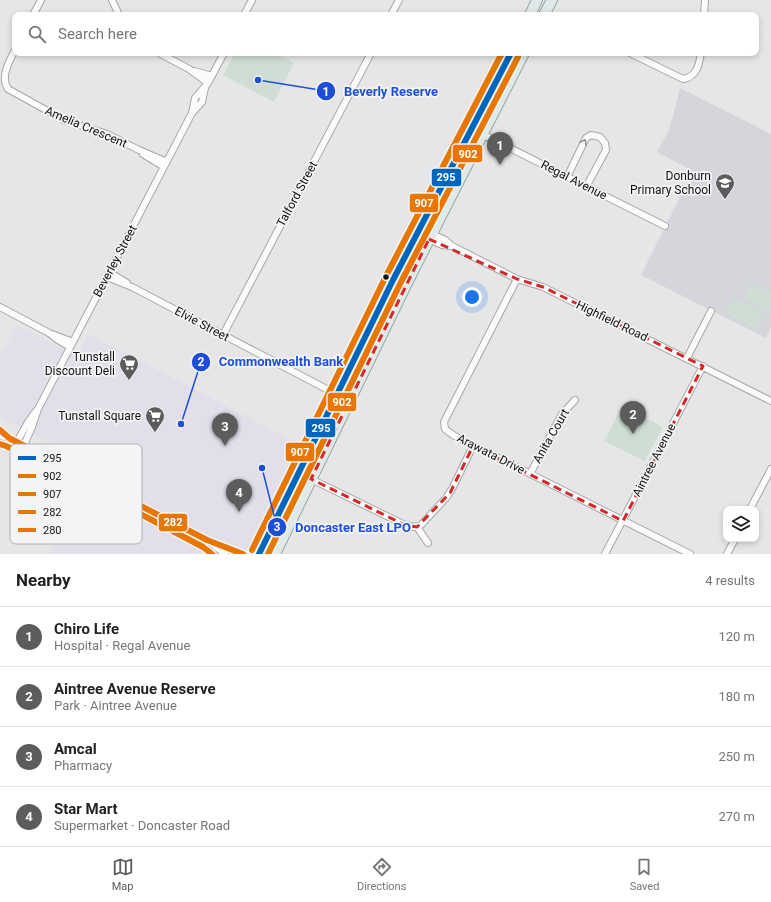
<!DOCTYPE html>
<meta charset="utf-8">
<style>
body{margin:0;font-family:Roboto,sans-serif;background:#f6f6f6;color:#222}
.controls{position:absolute;right:12px;bottom:12px;display:grid;overflow:hidden;border-radius:8px;box-shadow:0 2px 6px #0003}
.controls button{width:36px;height:36px;display:grid;place-items:center;padding:0;border:0;border-bottom:1px solid #e0e0e0;background:#fff;color:#222;font:20px sans-serif}
.you{position:absolute;left:472px;top:297px;width:14px;height:14px;margin:-10px;border:3px solid #fff;border-radius:50%;background:#1a73e8;box-shadow:0 0 0 6px #1a73e833}
.badge{display:grid;place-items:center;width:26px;height:26px;border-radius:50%;background:#5c5c5d;color:#fff;font-size:13px;font-weight:700}
.pin{position:absolute;translate:-50% -33px;filter:drop-shadow(0 1px 2px #0008)}
.pin::after{content:'';position:absolute;top:21px;width:14px;height:12px;background:inherit;clip-path:polygon(0 0,100% 0,50% 100%)}
.list{margin:0;padding:0;list-style:none}
h2{display:flex;justify-content:space-between;align-items:center;height:52px;margin:0;padding:0 16px;font-size:17px}
h2 small{font-size:13px;font-weight:400;color:#767676}
.list li{display:grid;grid-template-columns:26px 1fr auto;gap:12px;align-items:center;box-sizing:border-box;height:60px;padding:0 16px;border-top:1px solid #e0e0e0}
.list b{display:block;font-size:15px;white-space:nowrap}
.list p{margin:0;font-size:13px;white-space:nowrap;color:#767676}
.list em{font-size:13px;font-style:normal;color:#767676}
.icon{flex:none;width:22px;height:22px;fill:none;stroke:currentColor;stroke-width:2;stroke-linecap:round;stroke-linejoin:round}
.map{position:relative;flex:none;width:771px;height:554px;overflow:hidden}
.search{position:absolute;background:#fff;box-shadow:0 2px 6px #0003;left:12px;right:12px;top:12px;height:44px;display:flex;align-items:center;gap:10px;box-sizing:border-box;padding:0 14px;border-radius:8px;color:#767676;font-size:15px}
.sheet{height:292px;background:#fff}
nav{display:flex;justify-content:space-around;align-items:center;box-sizing:border-box;height:56px;border-top:1px solid #e0e0e0;background:#fff;font-size:11px;color:#767676}
nav a{display:grid;justify-items:center;gap:2px}
nav .on{color:#5c5c5d}
.map>svg:first-child{display:block}
.commercial{fill:#e2dfeb}
.built{fill:#d4d6db}
.green{fill:#cfddd4}
.lines{fill:none;stroke-linecap:round;stroke-linejoin:round}
.minor-casing{stroke:#a6a6a7;stroke-width:8}
.primary-casing{stroke:#95a7a5;stroke-width:12}
.minor{stroke:#fbfbfb;stroke-width:6}
.primary{stroke:#dee9e8;stroke-width:10}
.bus-1-casing{stroke:#f3f4f5;stroke-width:9}
.bus-2-casing{stroke:#f3f4f5;stroke-width:9}
.bus-3-casing{stroke:#f3f4f5;stroke-width:9}
.bus-4-casing{stroke:#f3f4f5;stroke-width:9}
.bus-5-casing{stroke:#f3f4f5;stroke-width:9}
.bus-1{stroke:#0065bd;stroke-width:6}
.bus-2{stroke:#e77702;stroke-width:6}
.bus-3{stroke:#e77702;stroke-width:6}
.bus-4{stroke:#e77702;stroke-width:6}
.bus-5{stroke:#e77702;stroke-width:6}
.oneway{stroke:#929293}
.marked{fill:none;stroke:#d62828;stroke-width:3;stroke-dasharray:8 5;stroke-linejoin:round}
.bus-dot{fill:#121213;stroke:#f3f4f5;stroke-width:1.5}
.labels{text-anchor:middle;stroke-width:3.5;stroke-linejoin:round;paint-order:stroke}
.street-label{font-size:12px;fill:#121213;stroke:#f3f4f5}
.poi-label{font-size:12px;fill:#121213;stroke:#f3f4f5;text-anchor:end}
.key{fill:#f3f4f5;stroke:#b0b0b1;stroke-width:1}
.key-label{font-size:11px;fill:#121213}
.leader{fill:none;stroke:#1d4ed8;stroke-width:1.5}
.callout-dot{fill:#1d4ed8;stroke:#f3f4f5;stroke-width:1.5}
.mark-label{font-size:12px;text-anchor:middle;font-weight:bold;fill:#fff}
.callout-label{font-size:13px;text-anchor:middle;font-weight:bold;fill:#1d4ed8;stroke:#f3f4f5;stroke-width:3.5;stroke-linejoin:round;paint-order:stroke}
.line-badge{stroke:#f3f4f5;stroke-width:1.5}
.badge-label{font-size:11px;text-anchor:middle;font-weight:bold;fill:#fff}
</style>
<div class="map">
<svg width="771" height="554" viewBox="0 0 771 554">
<rect width="100%" height="100%" fill="#e6e6e7"/>
<path class="commercial" d="M17,325L77,356L88,334L300,444L253,545L247,547L243,554H48L91,465L0,417V356Z"/>
<path class="built" d="M680,88L771,134V327L766,338L641,275L693,171L657,152L670,128L669,127L671,123Z"/>
<path class="green" d="M235,53H274L294,63L274,102L223,75Z
M751,283L771,293V312L744,298Z
M734,298L763,312L755,328L726,313Z
M622,406L663,427L645,461L604,441Z"/>
<g class="lines">
<g class="minor-casing">
<path id="minor" d="M112,0L119,15
M33,15L41,0
M244,15L252,0
M391,15L399,0
M704,15L705,0
M15,50C9,62 0,77 8,89L64,120L107,134L139,150L167,162
M159,53L189,69L208,83
M630,53L683,79C697,77 699,65 701,53
M194,71L212,76
M192,113L202,102L205,88
M482,134L665,226
M143,154L164,167
M567,177L586,138L591,135L600,137L605,143L606,150L586,187
M432,234L445,240L452,246L517,279L543,287L771,401
M429,239L442,245L450,246
M109,272L127,283
M107,277L132,287L336,394
M517,279L446,418L444,422L445,429L453,435L690,554
M0,307L49,333L58,340L70,347
M52,334L73,342
M223,335L371,53
M687,358L711,311
M0,430L8,437
M0,436L9,438L36,451L207,540L243,554
M17,442L28,422L36,411
M24,445L32,427L38,409L192,113L195,98L208,83L224,53
M530,474L562,414L575,400
M311,479L405,525L414,527L421,525L446,498L452,489L473,446
M750,509L771,469
M417,527L428,543
M212,544L225,554
M605,554L703,366
M727,554L735,539"/>
</g>
<g class="primary-casing">
<path id="primary" d="M530,15L537,0
M544,15L552,0
M259,554L393,280L511,53
M275,554L407,283L524,53"/>
</g>
<use href="#minor" class="minor"/>
<use href="#primary" class="primary"/>
<g class="bus-1-casing">
<path id="bus-1" d="M259,554L393,280L511,53"/>
</g>
<g class="bus-2-casing">
<path id="bus-2" d="M268,554L400,284L518,57"/>
</g>
<g class="bus-3-casing">
<path id="bus-3" d="M252,550L386,276L502,53"/>
</g>
<g class="bus-4-casing">
<path id="bus-4" d="M0,430L9,438L207,540L243,554"/>
</g>
<g class="bus-5-casing">
<path id="bus-5" d="M0,444L6,446L32,458L150,519L203,547L212,554"/>
</g>
<use href="#bus-1" class="bus-1"/>
<use href="#bus-2" class="bus-2"/>
<use href="#bus-3" class="bus-3"/>
<use href="#bus-4" class="bus-4"/>
<use href="#bus-5" class="bus-5"/>
</g>
<defs><path id="oneway-chevron" d="M-2-3.5L2.5 0L-2 3.5" fill="none" stroke-width="1.6" stroke-linecap="round" stroke-linejoin="round"/></defs>
<use class="oneway" href="#oneway-chevron" transform="translate(584 142) rotate(-61)"/>
<path class="marked" d="M429,239L517,279L543,287L703,366L623,521L473,446L450,493L417,527L405,525L311,479Z"/>
<defs>
<g id="school-pin" transform="scale(1)"><path d="M0 17L-7.5 6A9.5 9.5 0 1 1 7.5 6Z" fill="#5c5c5d" stroke="#f3f4f5"/><path d="M0-5L7-2L0 1L-7-2ZM-4 1L0 2.5L4 1V4Q0 6-4 4Z" fill="#fff"/></g>
<g id="supermarket-pin" transform="scale(1)"><path d="M0 17L-7.5 6A9.5 9.5 0 1 1 7.5 6Z" fill="#5c5c5d" stroke="#f3f4f5"/><path d="M-6-5.5h2.5l.6 2H6L4.5 2H-2.5L-4.4-4H-6ZM-1.5 3.2a1.3 1.3 0 1 0 .1 0ZM3 3.2a1.3 1.3 0 1 0 .1 0Z" fill="#fff"/></g>
</defs>
<g fill-rule="evenodd">
<use href="#school-pin" x="725" y="183"/>
<use href="#supermarket-pin" x="129" y="364"/>
<use href="#supermarket-pin" x="155" y="416"/>
</g>
<circle class="bus-dot" cx="386" cy="277" r="3.5"/>
<g class="labels">
<g class="street-label">
<text transform="translate(86 127) rotate(23)" y="4">Amelia Crescent</text>
<text transform="translate(574 180) rotate(27)" y="4">Regal Avenue</text>
<text transform="translate(297 194) rotate(-62)" y="4">Talford Street</text>
<text transform="translate(115 261) rotate(-62)" y="4">Beverley Street</text>
<text transform="translate(612 321) rotate(26)" y="4">Highfield Road</text>
<text transform="translate(202 324) rotate(28)" y="4">Elvie Street</text>
<text transform="translate(551 436) rotate(-60)" y="4">Anita Court</text>
<text transform="translate(491 454) rotate(27)" y="4">Arawata Drive</text>
<text transform="translate(654 460) rotate(-63)" y="4">Aintree Avenue</text>
</g>
<g class="poi-label">
<text x="711" y="180">Donburn<tspan x="711" dy="14">Primary School</tspan></text>
<text x="115" y="361">Tunstall<tspan x="115" dy="14">Discount Deli</tspan></text>
<text x="141" y="420">Tunstall Square</text>
</g>
</g>
<rect x="10" y="444" width="132" height="100" rx="6" class="key"/>
<rect x="18" y="456" width="18" height="4" fill="#0065bd"/>
<rect x="18" y="474" width="18" height="4" fill="#e77702"/>
<rect x="18" y="492" width="18" height="4" fill="#e77702"/>
<rect x="18" y="510" width="18" height="4" fill="#e77702"/>
<rect x="18" y="528" width="18" height="4" fill="#e77702"/>
<g class="key-label">
<text x="43" y="462">295</text>
<text x="43" y="480">902</text>
<text x="43" y="498">907</text>
<text x="43" y="516">282</text>
<text x="43" y="534">280</text>
</g>
<path class="leader" d="M258 80L326 91M181 424L201 362M262 468L277 527"/>
<g class="callout-dot">
<circle cx="258" cy="80" r="4"/>
<circle cx="181" cy="424" r="4"/>
<circle cx="262" cy="468" r="4"/>
<circle cx="326" cy="91" r="10"/>
<circle cx="201" cy="362" r="10"/>
<circle cx="277" cy="527" r="10"/>
</g>
<g class="mark-label">
<text x="326" y="96">1</text>
<text x="201" y="366">2</text>
<text x="277" y="531">3</text>
</g>
<g class="callout-label">
<text x="391" y="96">Beverly Reserve</text>
<text x="281" y="366">Commonwealth Bank</text>
<text x="353" y="532">Doncaster East LPO</text>
</g>
<g class="line-badge">
<rect x="452" y="144" width="31" height="19" rx="4" fill="#e77702"/>
<rect x="431" y="168" width="31" height="19" rx="4" fill="#0065bd"/>
<rect x="409" y="193" width="30" height="20" rx="4" fill="#e77702"/>
<rect x="327" y="392" width="30" height="20" rx="4" fill="#e77702"/>
<rect x="305" y="418" width="31" height="20" rx="4" fill="#0065bd"/>
<rect x="285" y="442" width="30" height="20" rx="4" fill="#e77702"/>
<rect x="158" y="513" width="30" height="19" rx="4" fill="#e77702"/>
</g>
<g class="badge-label">
<text x="468" y="158">902</text>
<text x="446" y="181">295</text>
<text x="424" y="207">907</text>
<text x="342" y="406">902</text>
<text x="321" y="432">295</text>
<text x="300" y="456">907</text>
<text x="173" y="526">282</text>
</g>
</svg>
<div class="controls">
<button><svg class="icon" aria-label="layers" viewBox="0 0 24 24"><path d="M12 4l9 5-9 5-9-5zM3 14l9 5 9-5"/></svg></button>
</div>
<div class="you"></div>
<div class="pin badge" style="left:500px;top:165px">1</div>
<div class="pin badge" style="left:633px;top:434px">2</div>
<div class="pin badge" style="left:225px;top:446px">3</div>
<div class="pin badge" style="left:239px;top:512px">4</div>
<div class="search"><svg class="icon" aria-label="search" viewBox="0 0 24 24"><circle cx="10" cy="10" r="6"/><path d="M15 15l6 6"/></svg>Search here</div>
</div>
<section class="sheet">
<h2>Nearby<small>4 results</small></h2>
<ul class="list">
<li><span class="badge">1</span><div><b>Chiro Life</b><p>Hospital · Regal Avenue</p></div><em>120 m</em></li>
<li><span class="badge">2</span><div><b>Aintree Avenue Reserve</b><p>Park · Aintree Avenue</p></div><em>180 m</em></li>
<li><span class="badge">3</span><div><b>Amcal</b><p>Pharmacy</p></div><em>250 m</em></li>
<li><span class="badge">4</span><div><b>Star Mart</b><p>Supermarket · Doncaster Road</p></div><em>270 m</em></li>
</ul>
</section>
<nav>
<a class="on"><svg class="icon" aria-label="map" viewBox="0 0 24 24"><path d="M3 6l6-2 6 2 6-2v14l-6 2-6-2-6 2zM9 4v14M15 6v14"/></svg>Map</a>
<a><svg class="icon" aria-label="directions" viewBox="0 0 24 24"><path d="M12 3l9 9-9 9-9-9zM9 14v-3h6M13 9l2 2-2 2"/></svg>Directions</a>
<a><svg class="icon" aria-label="saved" viewBox="0 0 24 24"><path d="M7 4h10v16l-5-4-5 4z"/></svg>Saved</a>
</nav>
